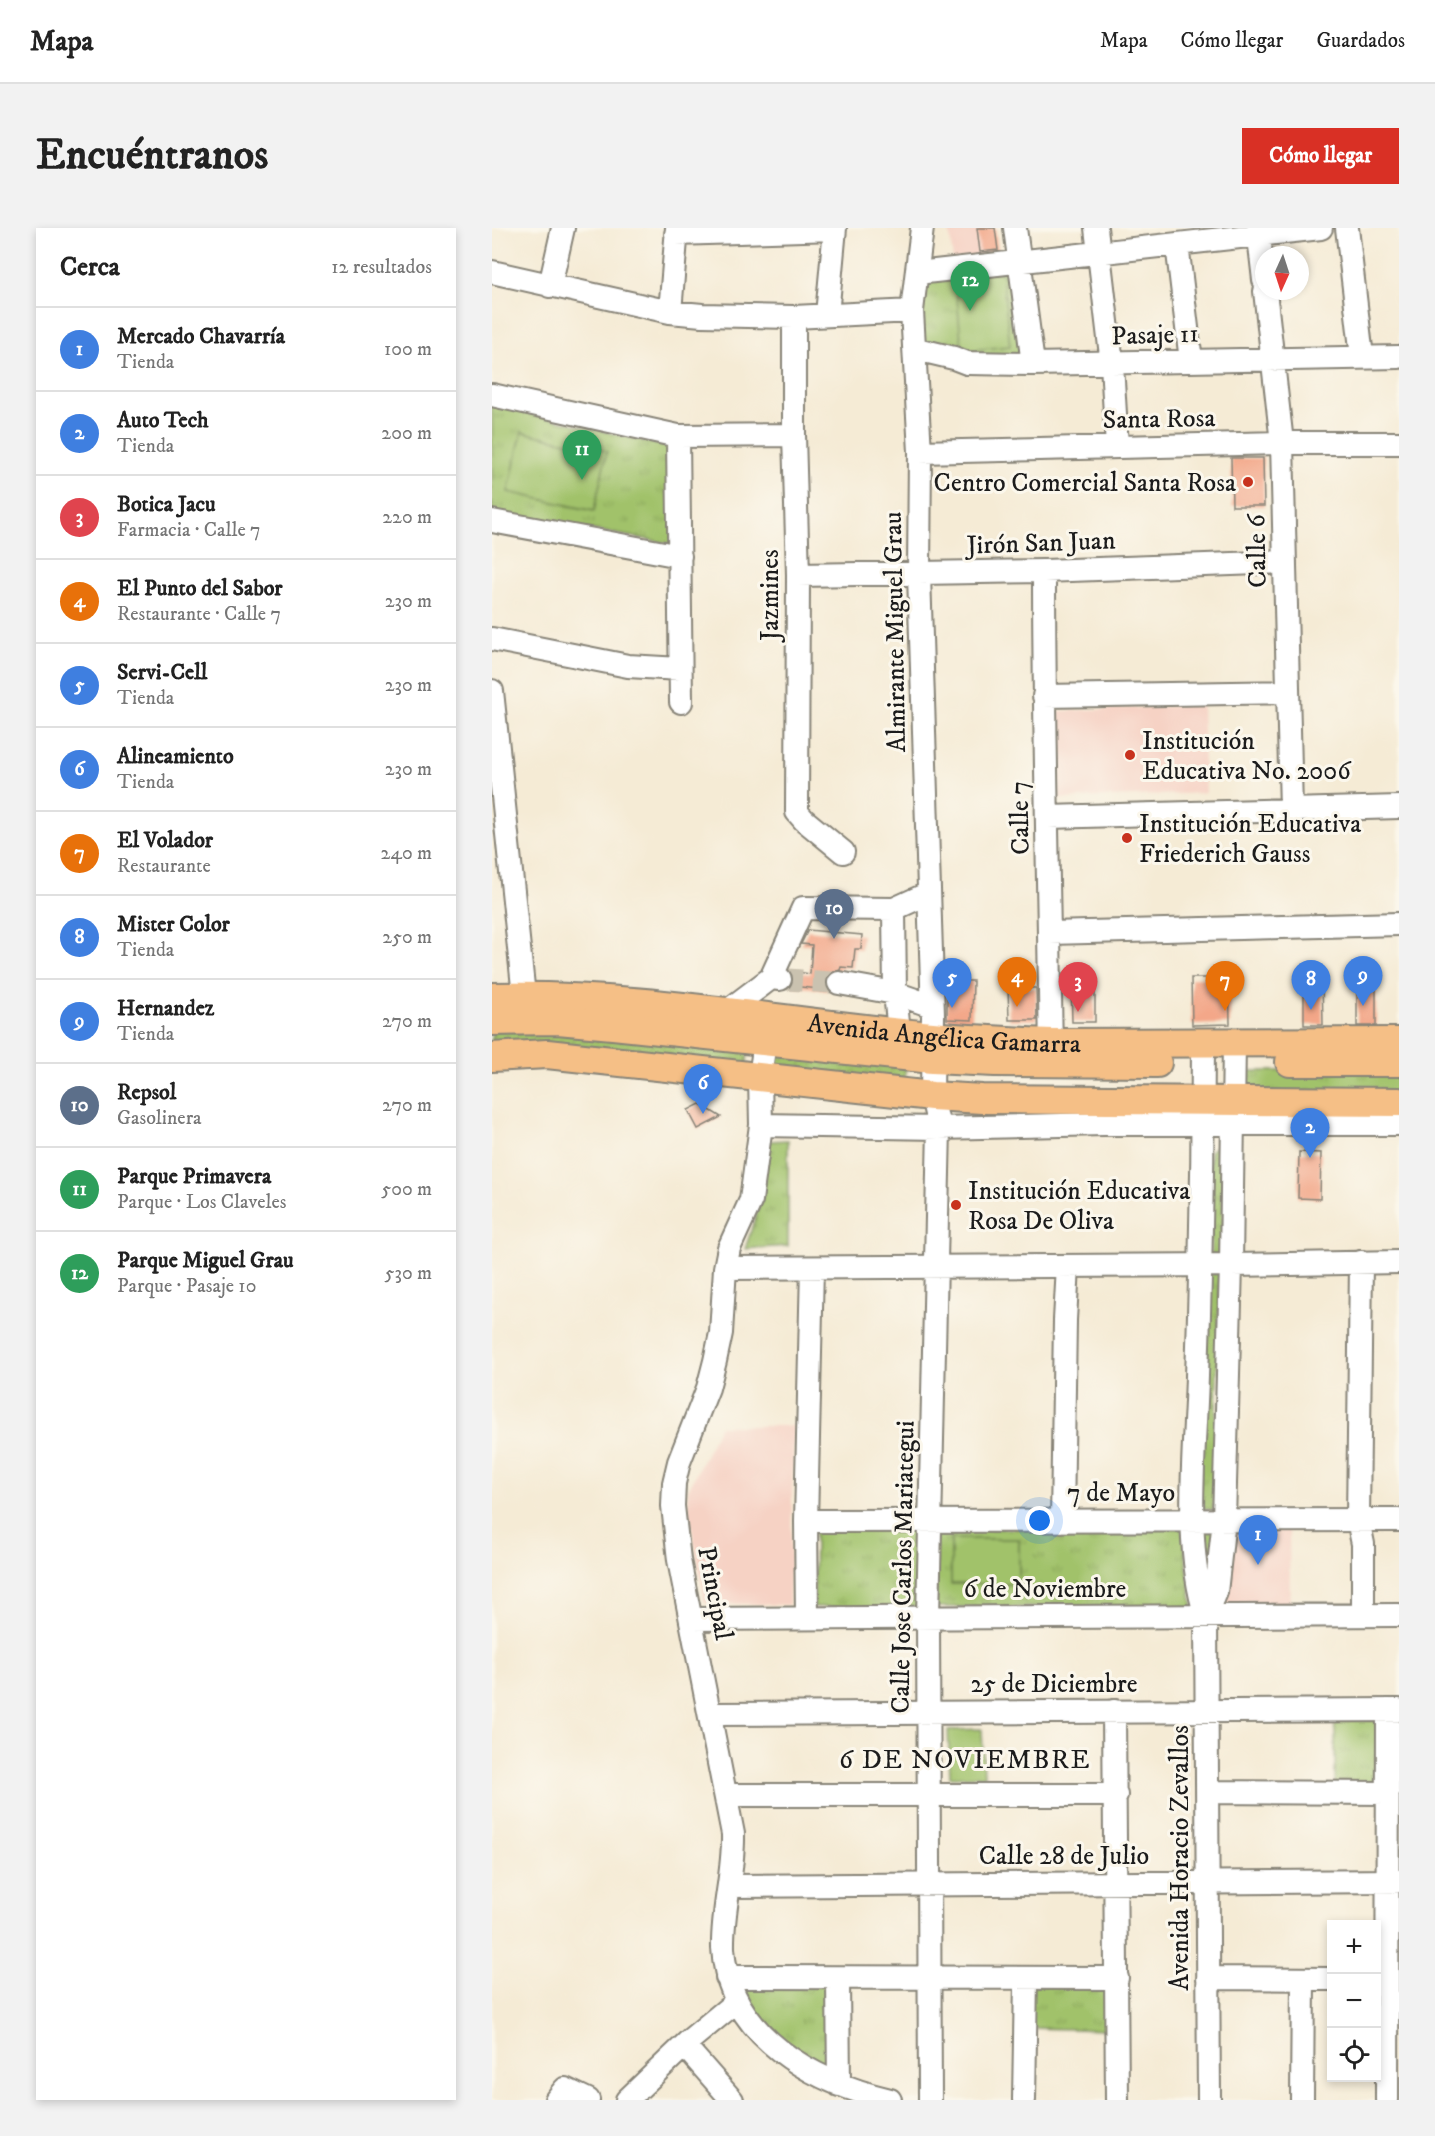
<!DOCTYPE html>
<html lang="es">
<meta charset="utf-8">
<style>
body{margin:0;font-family:"IM FELL DW Pica",serif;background:#f2f2f2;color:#222}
.controls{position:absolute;right:18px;bottom:18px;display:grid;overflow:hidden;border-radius:0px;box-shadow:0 3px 9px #0003}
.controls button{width:54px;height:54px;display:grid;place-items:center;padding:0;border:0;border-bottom:2px solid #e0e0e0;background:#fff;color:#222;font:30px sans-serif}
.compass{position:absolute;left:763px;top:18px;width:54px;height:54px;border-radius:50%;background:#fff;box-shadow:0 3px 9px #0003;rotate:183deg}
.you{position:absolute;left:548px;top:1293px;width:21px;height:21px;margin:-15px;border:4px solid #fff;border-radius:50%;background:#1a73e8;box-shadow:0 0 0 9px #1a73e833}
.badge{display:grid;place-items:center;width:39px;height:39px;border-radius:50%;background:#d93025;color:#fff;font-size:20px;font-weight:700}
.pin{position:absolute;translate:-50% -50px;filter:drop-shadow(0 2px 3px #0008)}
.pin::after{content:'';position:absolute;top:32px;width:21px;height:18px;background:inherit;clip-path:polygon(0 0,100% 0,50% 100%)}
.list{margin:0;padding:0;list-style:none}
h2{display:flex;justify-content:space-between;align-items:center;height:78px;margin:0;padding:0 24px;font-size:26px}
h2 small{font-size:20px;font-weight:400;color:#767676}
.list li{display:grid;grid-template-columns:39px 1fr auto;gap:18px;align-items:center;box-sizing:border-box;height:84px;padding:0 24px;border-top:2px solid #e0e0e0}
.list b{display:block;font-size:22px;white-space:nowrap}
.list p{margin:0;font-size:20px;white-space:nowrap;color:#767676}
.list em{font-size:20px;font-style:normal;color:#767676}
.icon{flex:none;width:33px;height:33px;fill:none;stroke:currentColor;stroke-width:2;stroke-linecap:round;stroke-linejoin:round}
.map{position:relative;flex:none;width:907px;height:1872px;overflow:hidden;border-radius:0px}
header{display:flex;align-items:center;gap:36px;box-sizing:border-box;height:84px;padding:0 30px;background:#fff;border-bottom:2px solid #e0e0e0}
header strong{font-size:28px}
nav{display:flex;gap:33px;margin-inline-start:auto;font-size:21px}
.intro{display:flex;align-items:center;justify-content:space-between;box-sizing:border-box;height:144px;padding:0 36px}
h1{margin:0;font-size:42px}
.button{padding:15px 27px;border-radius:0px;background:#d93025;color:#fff;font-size:21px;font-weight:700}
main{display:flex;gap:36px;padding:0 36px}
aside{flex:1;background:#fff;border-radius:0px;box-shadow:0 3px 9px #0003}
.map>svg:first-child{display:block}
.built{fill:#f6d2c4}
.grass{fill:url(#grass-dots);stroke:#5e6f43;stroke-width:1.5}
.park{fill:url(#park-tufts);stroke:#5e6f43;stroke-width:1.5}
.garden{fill:#a1c26a;stroke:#5e6f43;stroke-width:1.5}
.building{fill:#f3a789}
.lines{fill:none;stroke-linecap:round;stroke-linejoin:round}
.minor-tunnel{stroke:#cac2b0;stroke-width:22;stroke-dasharray:22 11;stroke-linecap:butt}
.minor-casing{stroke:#888478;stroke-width:26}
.major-casing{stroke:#888478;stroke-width:32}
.minor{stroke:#fff;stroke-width:22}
.major{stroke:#f5bf86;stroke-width:28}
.poi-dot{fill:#c8321e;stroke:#fbf7ec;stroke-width:2}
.labels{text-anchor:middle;stroke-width:6;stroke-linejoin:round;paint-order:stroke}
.street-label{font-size:26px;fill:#1c1c1c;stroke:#fbf7ec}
.poi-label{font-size:26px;fill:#1c1c1c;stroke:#fbf7ec;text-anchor:start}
.neighbourhood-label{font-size:27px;letter-spacing:1.5px;fill:#1c1c1c;stroke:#fbf7ec}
</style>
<header>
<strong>Mapa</strong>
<nav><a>Mapa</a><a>Cómo llegar</a><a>Guardados</a></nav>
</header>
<div class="intro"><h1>Encuéntranos</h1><a class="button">Cómo llegar</a></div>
<main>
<aside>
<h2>Cerca<small>12 resultados</small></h2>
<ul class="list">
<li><span class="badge" style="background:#3f7fe0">1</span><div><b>Mercado Chavarría</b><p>Tienda</p></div><em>100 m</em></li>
<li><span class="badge" style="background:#3f7fe0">2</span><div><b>Auto Tech</b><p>Tienda</p></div><em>200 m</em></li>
<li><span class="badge" style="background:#e0444e">3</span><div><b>Botica Jacu</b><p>Farmacia · Calle 7</p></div><em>220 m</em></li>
<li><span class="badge" style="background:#e8710a">4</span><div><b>El Punto del Sabor</b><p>Restaurante · Calle 7</p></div><em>230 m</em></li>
<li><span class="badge" style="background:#3f7fe0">5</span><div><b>Servi-Cell</b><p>Tienda</p></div><em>230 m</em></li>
<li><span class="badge" style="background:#3f7fe0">6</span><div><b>Alineamiento</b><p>Tienda</p></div><em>230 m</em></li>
<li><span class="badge" style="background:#e8710a">7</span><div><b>El Volador</b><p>Restaurante</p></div><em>240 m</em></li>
<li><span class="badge" style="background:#3f7fe0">8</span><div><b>Mister Color</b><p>Tienda</p></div><em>250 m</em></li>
<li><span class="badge" style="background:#3f7fe0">9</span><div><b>Hernandez</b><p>Tienda</p></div><em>270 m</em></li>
<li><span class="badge" style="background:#5c6f8a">10</span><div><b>Repsol</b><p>Gasolinera</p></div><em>270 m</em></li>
<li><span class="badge" style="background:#2e9e5b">11</span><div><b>Parque Primavera</b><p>Parque · Los Claveles</p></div><em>500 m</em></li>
<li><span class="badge" style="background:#2e9e5b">12</span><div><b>Parque Miguel Grau</b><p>Parque · Pasaje 10</p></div><em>530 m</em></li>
</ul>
</aside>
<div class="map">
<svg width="907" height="1872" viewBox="0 0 907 1872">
<defs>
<pattern id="grass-dots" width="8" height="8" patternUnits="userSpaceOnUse" patternTransform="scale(1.5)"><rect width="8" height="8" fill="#a1c26a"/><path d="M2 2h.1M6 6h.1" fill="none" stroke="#8aa65b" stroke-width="1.8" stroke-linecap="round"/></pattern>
<pattern id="park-tufts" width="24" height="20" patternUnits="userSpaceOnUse" patternTransform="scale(1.5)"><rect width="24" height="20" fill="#a1c26a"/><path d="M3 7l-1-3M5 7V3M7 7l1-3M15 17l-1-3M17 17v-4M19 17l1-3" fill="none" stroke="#8aa65b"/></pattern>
</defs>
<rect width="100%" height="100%" fill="#fbf7ec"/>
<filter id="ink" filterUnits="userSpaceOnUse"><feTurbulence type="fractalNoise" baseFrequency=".0167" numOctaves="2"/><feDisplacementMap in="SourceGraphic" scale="12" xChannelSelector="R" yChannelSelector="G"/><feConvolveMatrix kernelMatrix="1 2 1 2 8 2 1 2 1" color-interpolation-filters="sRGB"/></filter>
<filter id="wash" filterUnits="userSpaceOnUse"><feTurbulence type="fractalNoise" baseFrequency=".008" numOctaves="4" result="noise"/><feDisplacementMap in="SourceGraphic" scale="24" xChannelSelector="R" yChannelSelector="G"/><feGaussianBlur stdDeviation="1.35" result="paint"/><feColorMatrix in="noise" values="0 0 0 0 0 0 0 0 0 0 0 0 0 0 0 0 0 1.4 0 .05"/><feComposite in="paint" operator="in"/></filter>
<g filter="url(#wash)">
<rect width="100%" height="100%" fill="#f5ebd5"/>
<path class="built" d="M457,0H503L506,27L461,32Z
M710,477L713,565L566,571L563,489L568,483Z
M228,1198H302L297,1377L213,1375L197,1284L196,1262Z
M740,1300L797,1302L798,1376L735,1378L731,1373Z"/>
<path class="grass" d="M0,801L256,820L255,838L0,821Z
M285,819L414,834L413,854L283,839Z"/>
<path class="park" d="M524,39L532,133L428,117L429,48Z
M0,176L180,220V316L0,284Z
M751,843H907V866L752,867Z
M296,912V1018L253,1021L270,970L277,913Z
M723,919H730L732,1026L719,1028L718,923Z
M728,1044L721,1282L713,1281L707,1276L713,1048Z
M705,1295L726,1296L715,1355Z
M323,1300L428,1302L429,1379H322Z
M690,1300L701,1380L444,1379V1301Z
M843,1491H890L891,1558H843Z
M243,1754L338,1755L339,1845L285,1812Z
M538,1757L620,1758L618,1802L537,1800Z"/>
<path class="garden" d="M510,44L518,118L470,123L463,49Z
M30,204L115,223L102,283L16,264Z
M459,1311H527V1356H459Z
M490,1501L492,1548L458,1549L456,1502Z"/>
<g id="blocks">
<path class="building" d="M485,0H503L506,22L488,24Z
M739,230H771L772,278H740Z
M316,702L370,707L369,721H363L361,740L349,739L348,742L337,746L334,753L336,762L300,758L301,752L299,743L318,746L320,717L309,716Z
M865,748H884V798H865Z
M830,749L831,797H812V750Z
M699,750H737L738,796L700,797Z
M579,751H603V794H580Z
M455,753H481L480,792L455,791Z
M516,760H544L545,792H517Z
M208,876L229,889L206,901L196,882Z
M807,924L829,925L828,971L806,970Z"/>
</g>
</g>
<g filter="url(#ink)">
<use href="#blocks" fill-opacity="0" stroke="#888478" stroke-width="1.5"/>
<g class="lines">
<path class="minor-tunnel" d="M288,751L347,755"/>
<g class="minor-casing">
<path id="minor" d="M430,0L420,83L428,224L427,346L441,787L440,868L447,900L436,1389L438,1872
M523,0L541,136
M604,0L620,136L625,219
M766,0L772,52
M855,0L870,129
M184,6L343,1
M685,16L699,133
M0,44L178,84L210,87L302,89L420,83
M425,45L829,0
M58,58L71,0
M773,63L790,215L799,582
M178,84L185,0
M335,87L343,0
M302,89V207L306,347L305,584L312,592L351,624
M424,121L462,130L475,135L541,136L907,129
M0,167L186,208L302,207
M186,208L189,474
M428,224L790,215H907
M0,293L188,328
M552,343C552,506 557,668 559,830
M306,347L552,343L793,334
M0,411L136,438L188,441
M0,463L32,768V783
M552,468L795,464
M556,589L907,579
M437,665L402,681L403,765L440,778
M558,705L907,696
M279,750L311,680L402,681
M347,755L403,765L407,804
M234,784L279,750L288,751
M275,799L268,849L269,897L259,972L237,1020L233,1040L229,1105L223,1133L216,1160L187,1234L182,1255L181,1278L187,1332L241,1606C242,1645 230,1682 231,1720C236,1808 321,1854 398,1872
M711,815C711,926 709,1037 705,1148C703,1223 691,1316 714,1388L717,1872
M269,897L447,900L612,896H907
M869,1034L866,1292L871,1316V1387
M233,1040L739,1037L907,1034
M314,1293L907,1292
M570,1293L573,1092L576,1038
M714,1388L724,1364L732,1292L739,1037L742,814
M315,1390L314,1293L320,1040
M199,1391L907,1387
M622,1483L625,1872
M218,1486L907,1482
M716,1564L896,1565
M234,1567H624
M237,1658L907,1653
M235,1749L625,1750
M346,1750L347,1857
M716,1750L840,1751
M198,1824L240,1872
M64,1872L73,1861L96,1872
M135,1872L199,1811L245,1773
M532,1872L534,1750
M810,1872L811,1751
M895,1872L896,1482"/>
</g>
<g class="major-casing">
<g id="major">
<path id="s1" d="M0,769C148,765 293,795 440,808C480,812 519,813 559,815L907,814"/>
<path d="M0,793L66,792L121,797L440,831L503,834L665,835"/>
<path d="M0,829L55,826L440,868L490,871L907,874"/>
<path d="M798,834H907"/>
</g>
</g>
<use href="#minor" class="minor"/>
<use href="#major" class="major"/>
</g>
</g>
<g class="poi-dot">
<circle cx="756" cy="254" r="6"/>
<circle cx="638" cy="527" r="6"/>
<circle cx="635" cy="610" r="6"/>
<circle cx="464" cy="977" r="6"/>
</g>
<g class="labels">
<g class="street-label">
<text transform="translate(663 106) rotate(-2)" y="9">Pasaje 11</text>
<text transform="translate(667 190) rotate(-1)" y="9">Santa Rosa</text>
<text transform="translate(549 314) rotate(-2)" y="9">Jirón San Juan</text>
<text transform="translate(764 323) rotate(-91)" y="9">Calle 6</text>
<text transform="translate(277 367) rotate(-90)" y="9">Jazmines</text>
<text transform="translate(402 404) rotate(-91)" y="9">Almirante Miguel Grau</text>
<text transform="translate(527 590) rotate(-91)" y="9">Calle 7</text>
<text dy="9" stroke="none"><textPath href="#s1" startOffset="454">Avenida Angélica Gamarra</textPath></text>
<text x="629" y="1273">7 de Mayo</text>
<text transform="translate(410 1339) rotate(-89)" y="9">Calle Jose Carlos Mariategui</text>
<text x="553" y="1369">6 de Noviembre</text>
<text transform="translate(224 1365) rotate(79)" y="9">Principal</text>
<text x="562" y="1464">25 de Diciembre</text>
<text x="572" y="1636">Calle 28 de Julio</text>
<text transform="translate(687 1630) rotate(-90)" y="9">Avenida Horacio Zevallos</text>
</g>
<g class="poi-label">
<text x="744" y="263" text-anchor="end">Centro Comercial Santa Rosa</text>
<text x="650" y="521">Institución<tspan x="650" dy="30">Educativa No. 2006</tspan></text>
<text x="647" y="604">Institución Educativa<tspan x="647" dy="30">Friederich Gauss</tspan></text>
<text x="476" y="971">Institución Educativa<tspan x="476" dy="30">Rosa De Oliva</tspan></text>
</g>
<g class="neighbourhood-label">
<text x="473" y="1540">6 DE NOVIEMBRE</text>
</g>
</g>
</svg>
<div class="controls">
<button>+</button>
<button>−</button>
<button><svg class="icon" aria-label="locate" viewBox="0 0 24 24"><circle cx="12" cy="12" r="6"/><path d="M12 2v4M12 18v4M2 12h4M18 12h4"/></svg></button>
</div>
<svg class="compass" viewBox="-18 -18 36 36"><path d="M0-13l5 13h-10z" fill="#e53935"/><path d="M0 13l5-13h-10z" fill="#767676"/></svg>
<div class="you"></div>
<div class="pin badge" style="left:766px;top:1337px;background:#3f7fe0">1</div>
<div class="pin badge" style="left:818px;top:930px;background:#3f7fe0">2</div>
<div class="pin badge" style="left:586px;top:784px;background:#e0444e">3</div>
<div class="pin badge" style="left:525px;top:779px;background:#e8710a">4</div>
<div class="pin badge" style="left:460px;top:780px;background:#3f7fe0">5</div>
<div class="pin badge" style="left:211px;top:886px;background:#3f7fe0">6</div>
<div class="pin badge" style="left:733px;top:783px;background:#e8710a">7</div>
<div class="pin badge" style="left:819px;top:782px;background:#3f7fe0">8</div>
<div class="pin badge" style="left:871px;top:778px;background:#3f7fe0">9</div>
<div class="pin badge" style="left:342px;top:711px;background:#5c6f8a">10</div>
<div class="pin badge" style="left:90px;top:252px;background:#2e9e5b">11</div>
<div class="pin badge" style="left:478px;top:83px;background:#2e9e5b">12</div>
</div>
</main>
